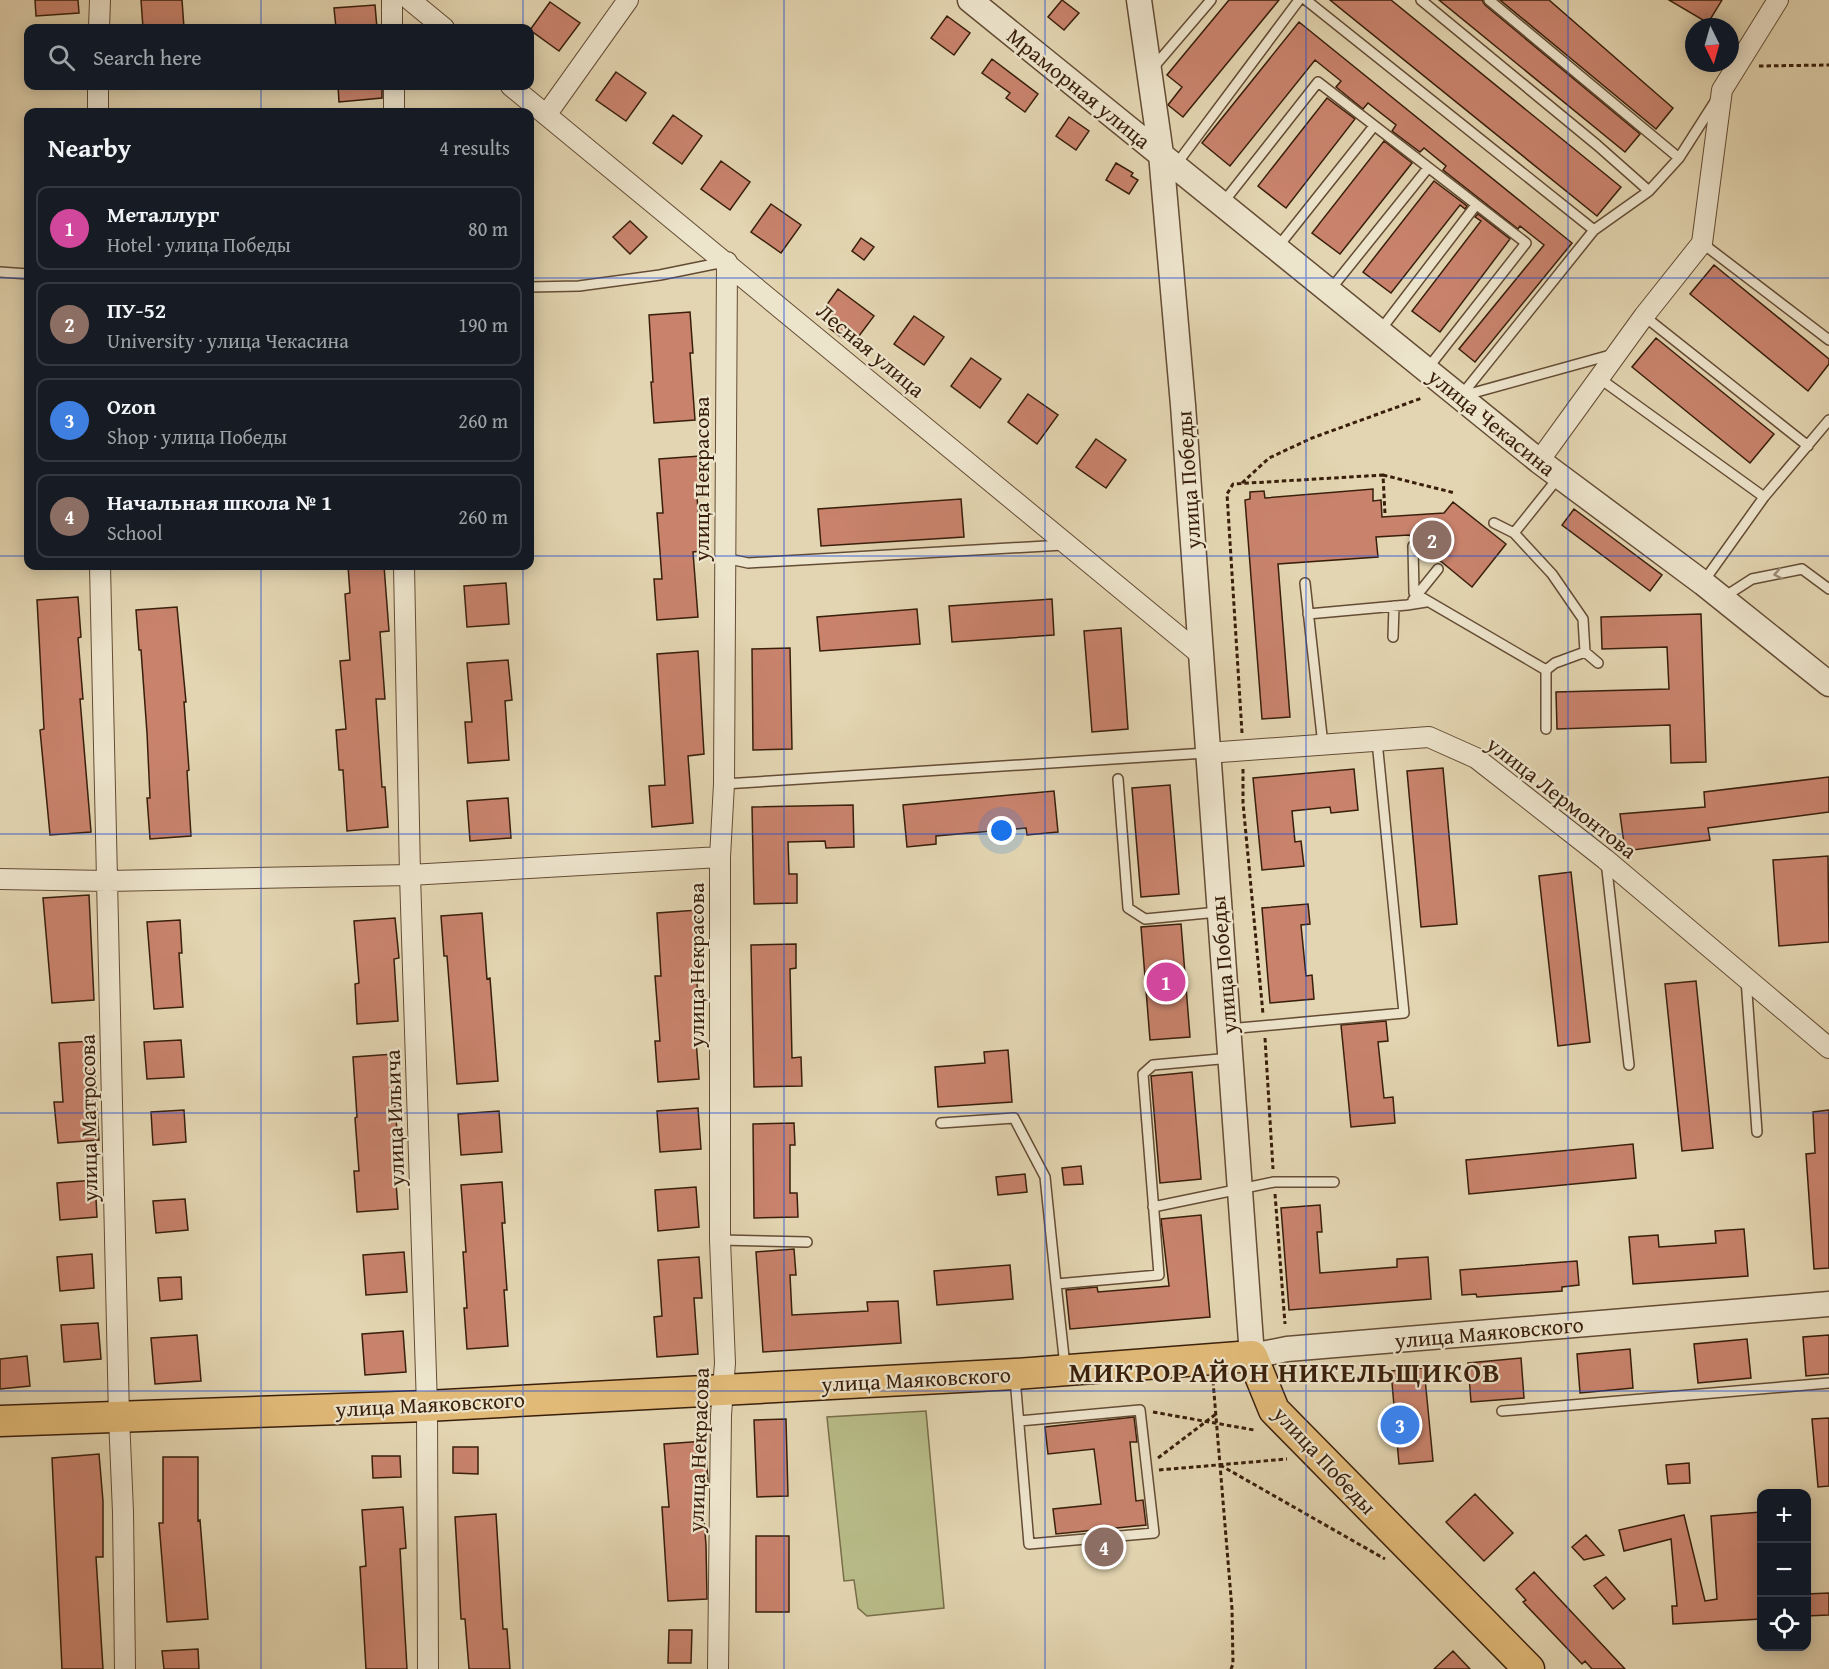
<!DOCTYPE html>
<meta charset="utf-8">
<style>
body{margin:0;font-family:"Gentium Book Plus",serif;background:#242831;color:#f1f3f6}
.controls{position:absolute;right:18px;bottom:18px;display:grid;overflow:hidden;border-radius:12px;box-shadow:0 3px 15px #0003}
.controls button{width:54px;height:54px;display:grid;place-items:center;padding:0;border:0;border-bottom:2px solid #363941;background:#171b24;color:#f1f3f6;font:30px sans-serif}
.compass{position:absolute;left:1685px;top:18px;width:54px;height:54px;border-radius:50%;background:#171b24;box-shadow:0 3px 15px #0003;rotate:175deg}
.you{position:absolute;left:1002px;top:831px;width:21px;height:21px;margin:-15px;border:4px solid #fff;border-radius:50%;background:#1a73e8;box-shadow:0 0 0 9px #1a73e833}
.badge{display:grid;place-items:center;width:39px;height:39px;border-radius:50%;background:#0f766e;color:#fff;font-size:20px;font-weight:700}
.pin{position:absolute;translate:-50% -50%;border:3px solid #fff;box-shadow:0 2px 6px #0006}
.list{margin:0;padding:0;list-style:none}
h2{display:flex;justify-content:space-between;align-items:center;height:78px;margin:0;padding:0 24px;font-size:26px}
h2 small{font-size:20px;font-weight:400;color:#9ea1a6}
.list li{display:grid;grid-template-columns:39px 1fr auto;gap:18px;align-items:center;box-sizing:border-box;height:84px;margin:0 12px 12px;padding:0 12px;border:2px solid #363941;border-radius:12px}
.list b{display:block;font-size:22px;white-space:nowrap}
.list p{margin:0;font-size:20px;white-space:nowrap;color:#9ea1a6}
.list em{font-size:20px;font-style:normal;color:#9ea1a6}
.icon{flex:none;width:33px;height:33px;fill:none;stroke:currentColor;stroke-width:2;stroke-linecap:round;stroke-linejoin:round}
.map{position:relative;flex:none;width:1829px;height:1669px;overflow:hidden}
.search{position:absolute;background:#171b24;box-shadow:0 3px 15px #0003;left:24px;top:24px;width:510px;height:66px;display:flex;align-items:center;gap:15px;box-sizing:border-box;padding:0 21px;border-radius:12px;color:#9ea1a6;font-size:22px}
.panel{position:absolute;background:#171b24;box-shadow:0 3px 15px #0003;left:24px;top:108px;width:510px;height:462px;border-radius:12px}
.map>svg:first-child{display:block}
.green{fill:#b8bc88;stroke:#786e4a;stroke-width:1.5}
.building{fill:#c9836d;stroke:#391f0b;stroke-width:1.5}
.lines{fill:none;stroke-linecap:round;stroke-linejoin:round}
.service-casing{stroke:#644c34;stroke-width:12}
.minor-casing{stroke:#644c34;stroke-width:22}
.tertiary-casing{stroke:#644c34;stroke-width:27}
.primary-casing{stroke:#391f0b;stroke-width:33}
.path{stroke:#391f0b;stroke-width:3;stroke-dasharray:4.5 3;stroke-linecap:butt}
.service{stroke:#ede4cc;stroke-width:9}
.minor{stroke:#ede4cc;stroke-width:20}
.tertiary{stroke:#ede4cc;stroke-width:24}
.primary{stroke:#e2ba78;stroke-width:30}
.oneway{stroke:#9c8b75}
.grid{fill:none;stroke:#1d4ed8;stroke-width:1.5;stroke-opacity:0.55}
.labels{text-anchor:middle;stroke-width:4.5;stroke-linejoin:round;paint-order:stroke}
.street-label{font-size:22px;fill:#391f0b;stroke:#ede4cc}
.district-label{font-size:28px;font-weight:bold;letter-spacing:1.5px;fill:#391f0b;stroke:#ede4cc}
</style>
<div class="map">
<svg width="1829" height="1669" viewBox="0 0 1829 1669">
<rect width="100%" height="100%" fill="#e3d5b1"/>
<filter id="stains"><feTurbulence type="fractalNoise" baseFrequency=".00333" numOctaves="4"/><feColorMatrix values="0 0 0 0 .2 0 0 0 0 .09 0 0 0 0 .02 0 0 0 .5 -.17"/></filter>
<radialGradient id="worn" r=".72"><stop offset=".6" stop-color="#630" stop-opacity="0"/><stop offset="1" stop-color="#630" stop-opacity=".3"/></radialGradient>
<path class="green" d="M926,1411L944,1608L867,1616L858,1608L854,1580L844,1581L827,1417Z"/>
<path class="building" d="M35,0H78L79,13L36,16Z
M141,0H182L184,28H143Z
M1062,0L1079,13L1064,30L1048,17Z
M1229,0H1279L1183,117L1168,105L1182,87L1167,75Z
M1330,0H1391L1621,187L1597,216Z
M1439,0H1482L1485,5L1640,134L1625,152Z
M1500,0H1549L1673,108L1656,129Z
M1669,0H1722L1708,23Z
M550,2L580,23L559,51L530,30Z
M375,5L377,28H336L334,8Z
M947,16L970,33L954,55L931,38Z
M1299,22L1572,243L1475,362L1459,349L1544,245L1520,226L1518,229L1443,170L1446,166L1424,148L1420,152L1392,131L1396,125L1368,103L1363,109L1336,87L1341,81L1315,60L1230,166L1202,143Z
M992,59L1038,94L1025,112L1006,98L1010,93L982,73Z
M616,72L646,93L626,121L596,100Z
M338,86H382V98L339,102Z
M1327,98L1355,119L1286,208L1258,186Z
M673,115L702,136L682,164L653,143Z
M1069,117L1089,131L1076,150L1056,136Z
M1384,141L1412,163L1340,254L1312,233Z
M721,161L750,182L730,210L701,189Z
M1116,163L1133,173L1131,176L1138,180L1129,194L1106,180Z
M1434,181L1467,206L1465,209L1460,205L1391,293L1363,272Z
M771,204L801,225L781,253L751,232Z
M1478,214L1510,239L1440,332L1412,311L1481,221L1475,217Z
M630,221L647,237L630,254L613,237Z
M861,238L874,247L864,260L852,251Z
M1714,265L1829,359V364L1808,391L1690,294Z
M838,289L874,316L856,340L846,333L842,338L829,328L834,322L821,313Z
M690,312L693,353H690L695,420L654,423L651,382H653L649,315Z
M914,316L944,337L924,365L894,344Z
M1656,338L1774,434L1750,463L1632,367Z
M971,358L1001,379L980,408L951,386Z
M1028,394L1058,415L1037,444L1008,422Z
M1096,439L1126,460L1106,488L1076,467Z
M700,456L703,497H697L701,551L693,552L698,617L657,620L654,579H662L657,513H663L659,459Z
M1373,489V501L1381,500L1382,517L1444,513L1453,502L1506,544L1472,587L1409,535L1376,537L1378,557L1278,564L1290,717L1262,719L1245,500L1250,499V492L1264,491L1265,498Z
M961,499L964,537L821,546L818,509Z
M1574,509L1662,575L1650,591L1562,525Z
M348,566H384L389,631L380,632L385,699H376L382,787H385L388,827L347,831L343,770H339L336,730L346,729L340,661L350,660L345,594L350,593Z
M506,583L509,624L467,627L464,586Z
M78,597L81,637L78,638L83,699H80L91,832L50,835L40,730L44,729L37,600Z
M1052,599L1054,635L952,642L949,606Z
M177,607L186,702H184L189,770L187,771L191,836L150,839L147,798H150L147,733L141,650H139L136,610Z
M917,609L920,644L820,651L817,617Z
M1701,614L1706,762L1671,763L1670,725L1557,729L1556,692L1669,689L1667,647L1602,649L1601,617Z
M1121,628L1128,729L1092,732L1084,631Z
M790,648L792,749L753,750L752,649Z
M698,651L704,754L688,756L693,823L652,827L649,786L665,785L657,654Z
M508,660L512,700L505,701L509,760L468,763L465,722H472L467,663Z
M1443,768L1457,924L1421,927L1407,771Z
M1354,769L1358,810L1331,813L1330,807L1292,811L1295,842L1301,841L1304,866L1262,870L1253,778Z
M1829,777V812L1708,828L1710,840L1625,851L1620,814L1705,807L1704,792Z
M1170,785L1179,894L1141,897L1132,788Z
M1054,791L1058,832L1027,835L1026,828L936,836V844L907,847L903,805Z
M508,798L511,838L470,841L467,801Z
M853,805L854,847L826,848L825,841L788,842L789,874H797V903L754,904L752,807Z
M1828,856L1829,942L1779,946L1773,860Z
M1571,872L1590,1042L1558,1046L1539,876Z
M89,895L94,1000L52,1003L43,898Z
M1308,904L1310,924L1301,925L1306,976L1312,975L1314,999L1270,1003L1262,908Z
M698,910L701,951H695L699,1014H694L699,1079L658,1082L655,1041H660L655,976H661L657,913Z
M482,913L487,979L490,978L498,1081L457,1084L447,956H444L441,916Z
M395,918L399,958L394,959L398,1021L357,1024L355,984L359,983L354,921Z
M180,920L182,953H179L183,1007L154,1009L147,922Z
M1181,924L1190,1037L1150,1040L1141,927Z
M796,944V968L790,969L792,1058L801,1057L802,1086L754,1087L751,945Z
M1696,981L1713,1148L1682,1151L1665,984Z
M1386,1021L1388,1041L1378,1042L1384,1098L1393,1097L1395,1123L1351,1127L1341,1025Z
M181,1040L184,1077L147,1079L144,1042Z
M93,1041L99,1140L58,1143L54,1102H63L59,1043Z
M1008,1050L1012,1102L938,1107L935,1067L985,1063L984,1052Z
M394,1054L397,1095H394L399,1155L394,1156L398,1209L357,1212L354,1171H359L355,1118L357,1117L353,1057Z
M1192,1072L1201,1179L1160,1183L1151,1076Z
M698,1108L701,1149L660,1152L657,1111Z
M184,1110L186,1142L153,1145L151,1112Z
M1829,1110V1268L1814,1269L1806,1154L1815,1153L1813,1112Z
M499,1111L502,1152L461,1155L458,1114Z
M794,1123L795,1145H790V1193H797L798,1217L754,1218L753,1124Z
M1633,1144L1636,1178L1469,1194L1466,1160Z
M1081,1166L1083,1184L1064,1185L1062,1168Z
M1025,1174L1027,1192L998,1195L996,1177Z
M95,1180L97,1217L60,1220L57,1183Z
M502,1182L505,1223H502L507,1290H504L508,1346L467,1349L464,1308H467L463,1252H466L461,1185Z
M696,1187L699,1227L658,1231L655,1190Z
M185,1199L188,1230L156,1233L153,1201Z
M1320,1205L1322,1232H1317L1320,1273L1397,1267V1259L1428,1257L1431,1299L1289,1310L1281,1208Z
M1201,1215L1210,1317L1070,1329L1066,1290L1097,1287L1098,1292L1169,1286L1161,1219Z
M1744,1229L1748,1276L1633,1284L1629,1237L1658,1235L1659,1247L1716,1243L1715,1231Z
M794,1249L796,1275H790L792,1315L868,1311L867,1302L898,1301L901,1343L763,1352L756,1252Z
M404,1252L407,1292L366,1295L363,1255Z
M92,1254L94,1288L60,1291L57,1257Z
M699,1257L702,1298H694L698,1354L657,1357L654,1317L662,1316L658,1260Z
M1577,1261L1579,1285L1562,1287V1291L1477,1297L1476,1294L1462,1295L1460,1270Z
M1010,1265L1013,1299L937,1305L934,1271Z
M181,1277L182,1299L160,1301L158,1278Z
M98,1323L101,1359L64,1362L61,1325Z
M403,1331L406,1372L365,1375L362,1334Z
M197,1335L201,1381L155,1384L151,1338Z
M1829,1335V1374L1806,1376L1803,1337Z
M1747,1339L1751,1378L1698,1383L1694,1344Z
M1630,1349L1633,1388L1580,1393L1577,1354Z
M27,1356L30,1386L0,1389V1359Z
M1521,1358L1524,1398L1471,1402L1468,1363Z
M1424,1368L1433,1461L1399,1464L1391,1371Z
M1134,1417L1137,1442H1130L1136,1501L1143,1500L1146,1525L1056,1534L1053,1509L1101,1504L1094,1449L1048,1454L1045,1427Z
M1829,1418V1486L1818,1487L1812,1419Z
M786,1419L788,1496L757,1497L754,1420Z
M705,1441L708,1481L701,1482L706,1545L707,1599L668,1601L662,1507H669L664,1444Z
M453,1447H478V1474L453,1473Z
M99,1454L103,1501V1557H96L103,1669H62L52,1458Z
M372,1456H400L401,1477L373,1478Z
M163,1457H198V1521L200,1520L208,1619L167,1622L159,1523H163Z
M1689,1463L1690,1483L1668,1484L1666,1465Z
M1475,1494L1513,1533L1484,1561L1446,1522Z
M403,1507L406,1548L400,1549L407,1669H366L360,1567L366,1566L362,1510Z
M1761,1512V1619L1673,1624L1672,1606H1677L1671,1539L1624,1551L1619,1530L1684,1515L1705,1601L1717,1599L1711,1516Z
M496,1514L503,1629H507L510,1669H469L465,1619H461L455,1517Z
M1586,1535L1604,1555L1584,1560L1572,1547Z
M756,1536H789V1612H756Z
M1534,1572L1625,1669H1592L1585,1661L1582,1664L1523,1602L1526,1600L1516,1589Z
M1606,1577L1625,1599L1613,1609L1594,1586Z
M1829,1593V1615L1806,1616V1594Z
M669,1630H692L691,1663H668Z
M198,1649L199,1669H164L162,1651Z
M1453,1651L1470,1669H1434Z"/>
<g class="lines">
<g class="service-casing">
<path id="service" d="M1306,0L1594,230L1460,397
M1421,0L1597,145L1649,191
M1489,0L1679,158
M1152,69L1211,0
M1175,166L1299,0
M1222,204L1318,82L1526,243L1428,368
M1594,230L1649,191L1679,158L1716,100
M1702,243L1829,340
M1277,248L1374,126
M0,272L28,274
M530,287L579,286L660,275L724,262
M1330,290L1428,168
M1644,316L1808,446
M1379,332L1476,205
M1599,378L1764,497
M1462,396L1614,354
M1494,523L1514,533L1552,574L1583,619L1585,652
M1514,533L1558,478
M1413,546L1414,593L1546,670V729
M725,558L748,563L1063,545
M1704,581L1764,497L1829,420
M1305,583L1323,745
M1724,597L1752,579L1802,569L1829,589
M1413,600L1438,569
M1308,614L1407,605L1426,602
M1393,637L1394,606
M1546,670L1555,663L1585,652L1598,663
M1118,779L1128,908L1145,919L1218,912
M724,784L1206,753
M1606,861L1629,1065
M1746,979L1757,1132
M1228,1029L1404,1013L1377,741
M941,1123L1014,1118L1045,1177L1056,1284
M1153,1207L1274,1182H1334
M720,1240L807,1242
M1065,1366L1056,1284L1159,1275L1143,1074L1153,1065L1231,1058
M1015,1378L1029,1544L1154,1533L1140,1410L1019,1421
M1502,1411L1829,1383"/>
</g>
<g class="minor-casing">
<path id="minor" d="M392,0V28
M410,0L444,28
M99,28L100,0
M394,86V112
M511,86L1200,654
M98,112V86
M546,115L628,0
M1539,461L1644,316L1702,243L1722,90L1778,0
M100,566L119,1417L123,1512L125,1669
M404,566L410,875L427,1406L428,1669
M1207,753L1429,737L1476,758L1605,859L1829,1048
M0,879L107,881L410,875L720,857
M718,1669L721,1415L725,1363L720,1240V857L724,784L727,262"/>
</g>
<g class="tertiary-casing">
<path id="tertiary" d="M970,0L1539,461L1703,583L1829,684
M1139,0L1161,154L1183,405L1252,1356L1287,1349L1829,1304"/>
</g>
<g class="primary-casing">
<path id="primary" d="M0,1421L427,1406L1015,1374L1252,1356L1274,1410L1529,1669"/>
</g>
<path class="path" d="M1759,66L1829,65
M1383,475L1455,493
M1242,483L1269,458L1312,438L1422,398
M1242,733L1227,494L1233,484L1383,475L1385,514
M1243,769V803L1263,1014
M1265,1038L1273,1169
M1275,1194L1285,1324
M1213,1381L1232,1609L1233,1664L1231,1669
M1153,1412L1254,1430
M1158,1458L1216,1414
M1220,1465L1385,1559
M1159,1470L1287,1459"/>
<use href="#service" class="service"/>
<use href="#minor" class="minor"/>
<use href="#tertiary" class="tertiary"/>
<use href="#primary" class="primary"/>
</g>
<defs><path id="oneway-chevron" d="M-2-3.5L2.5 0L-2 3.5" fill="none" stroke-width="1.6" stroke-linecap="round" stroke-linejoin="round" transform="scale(1.5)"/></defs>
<use class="oneway" href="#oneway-chevron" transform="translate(1778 574) rotate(169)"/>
<path class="grid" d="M261,0V28M523,0V28M784,0V1669M1045,0V1669M1306,0V1669M1568,0V1669M261,86V112M523,86V112M0,278H28M530,278H1829M0,556H28M530,556H1829M261,566V1669M523,566V1669M0,834H1829M0,1113H1829M0,1391H1829"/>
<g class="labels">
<g class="street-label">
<text transform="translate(1079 88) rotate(39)" y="8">Мраморная улица</text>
<text transform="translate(871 350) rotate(40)" y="8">Лесная улица</text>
<text transform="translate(1492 422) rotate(39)" y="8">улица Чекасина</text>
<text transform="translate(701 479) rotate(-90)" y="8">улица Некрасова</text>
<text transform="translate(1188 480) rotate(-94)" y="8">улица Победы</text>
<text transform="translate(1562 797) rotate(38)" y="8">улица Лермонтова</text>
<text transform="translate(696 965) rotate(-90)" y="8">улица Некрасова</text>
<text transform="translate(1223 965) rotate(-95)" y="8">улица Победы</text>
<text transform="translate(88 1118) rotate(-91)" y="8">улица Матросова</text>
<text transform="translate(394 1118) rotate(-92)" y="8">улица Ильича</text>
<text transform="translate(1489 1332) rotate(-5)" y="8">улица Маяковского</text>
<text transform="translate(916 1379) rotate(-3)" y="8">улица Маяковского</text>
<text transform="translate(430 1404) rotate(-3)" y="8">улица Маяковского</text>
<text transform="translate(698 1450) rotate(-88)" y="8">улица Некрасова</text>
<text transform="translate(1325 1460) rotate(47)" y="8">улица Победы</text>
</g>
<g class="district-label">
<text x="1285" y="1382">МИКРОРАЙОН НИКЕЛЬЩИКОВ</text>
</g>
</g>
<rect width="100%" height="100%" filter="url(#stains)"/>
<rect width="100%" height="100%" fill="url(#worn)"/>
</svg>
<div class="controls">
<button>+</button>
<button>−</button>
<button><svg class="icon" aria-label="locate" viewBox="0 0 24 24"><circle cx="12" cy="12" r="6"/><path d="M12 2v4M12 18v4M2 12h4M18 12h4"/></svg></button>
</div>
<svg class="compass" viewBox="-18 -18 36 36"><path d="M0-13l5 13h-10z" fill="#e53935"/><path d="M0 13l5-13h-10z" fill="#9ea1a6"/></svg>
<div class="you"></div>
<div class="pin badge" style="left:1166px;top:982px;background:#d1479c">1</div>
<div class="pin badge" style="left:1432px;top:540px;background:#8d6e63">2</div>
<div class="pin badge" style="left:1400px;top:1425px;background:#3f7fe0">3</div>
<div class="pin badge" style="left:1104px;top:1547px;background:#8d6e63">4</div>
<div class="search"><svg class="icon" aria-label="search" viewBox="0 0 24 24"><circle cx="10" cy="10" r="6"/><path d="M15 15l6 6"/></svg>Search here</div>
<section class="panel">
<h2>Nearby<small>4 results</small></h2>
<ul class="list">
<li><span class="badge" style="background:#d1479c">1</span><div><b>Металлург</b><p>Hotel · улица Победы</p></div><em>80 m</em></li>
<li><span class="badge" style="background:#8d6e63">2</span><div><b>ПУ-52</b><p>University · улица Чекасина</p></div><em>190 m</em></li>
<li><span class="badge" style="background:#3f7fe0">3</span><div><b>Ozon</b><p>Shop · улица Победы</p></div><em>260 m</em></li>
<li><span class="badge" style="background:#8d6e63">4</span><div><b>Начальная школа № 1</b><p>School</p></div><em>260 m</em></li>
</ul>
</section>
</div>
